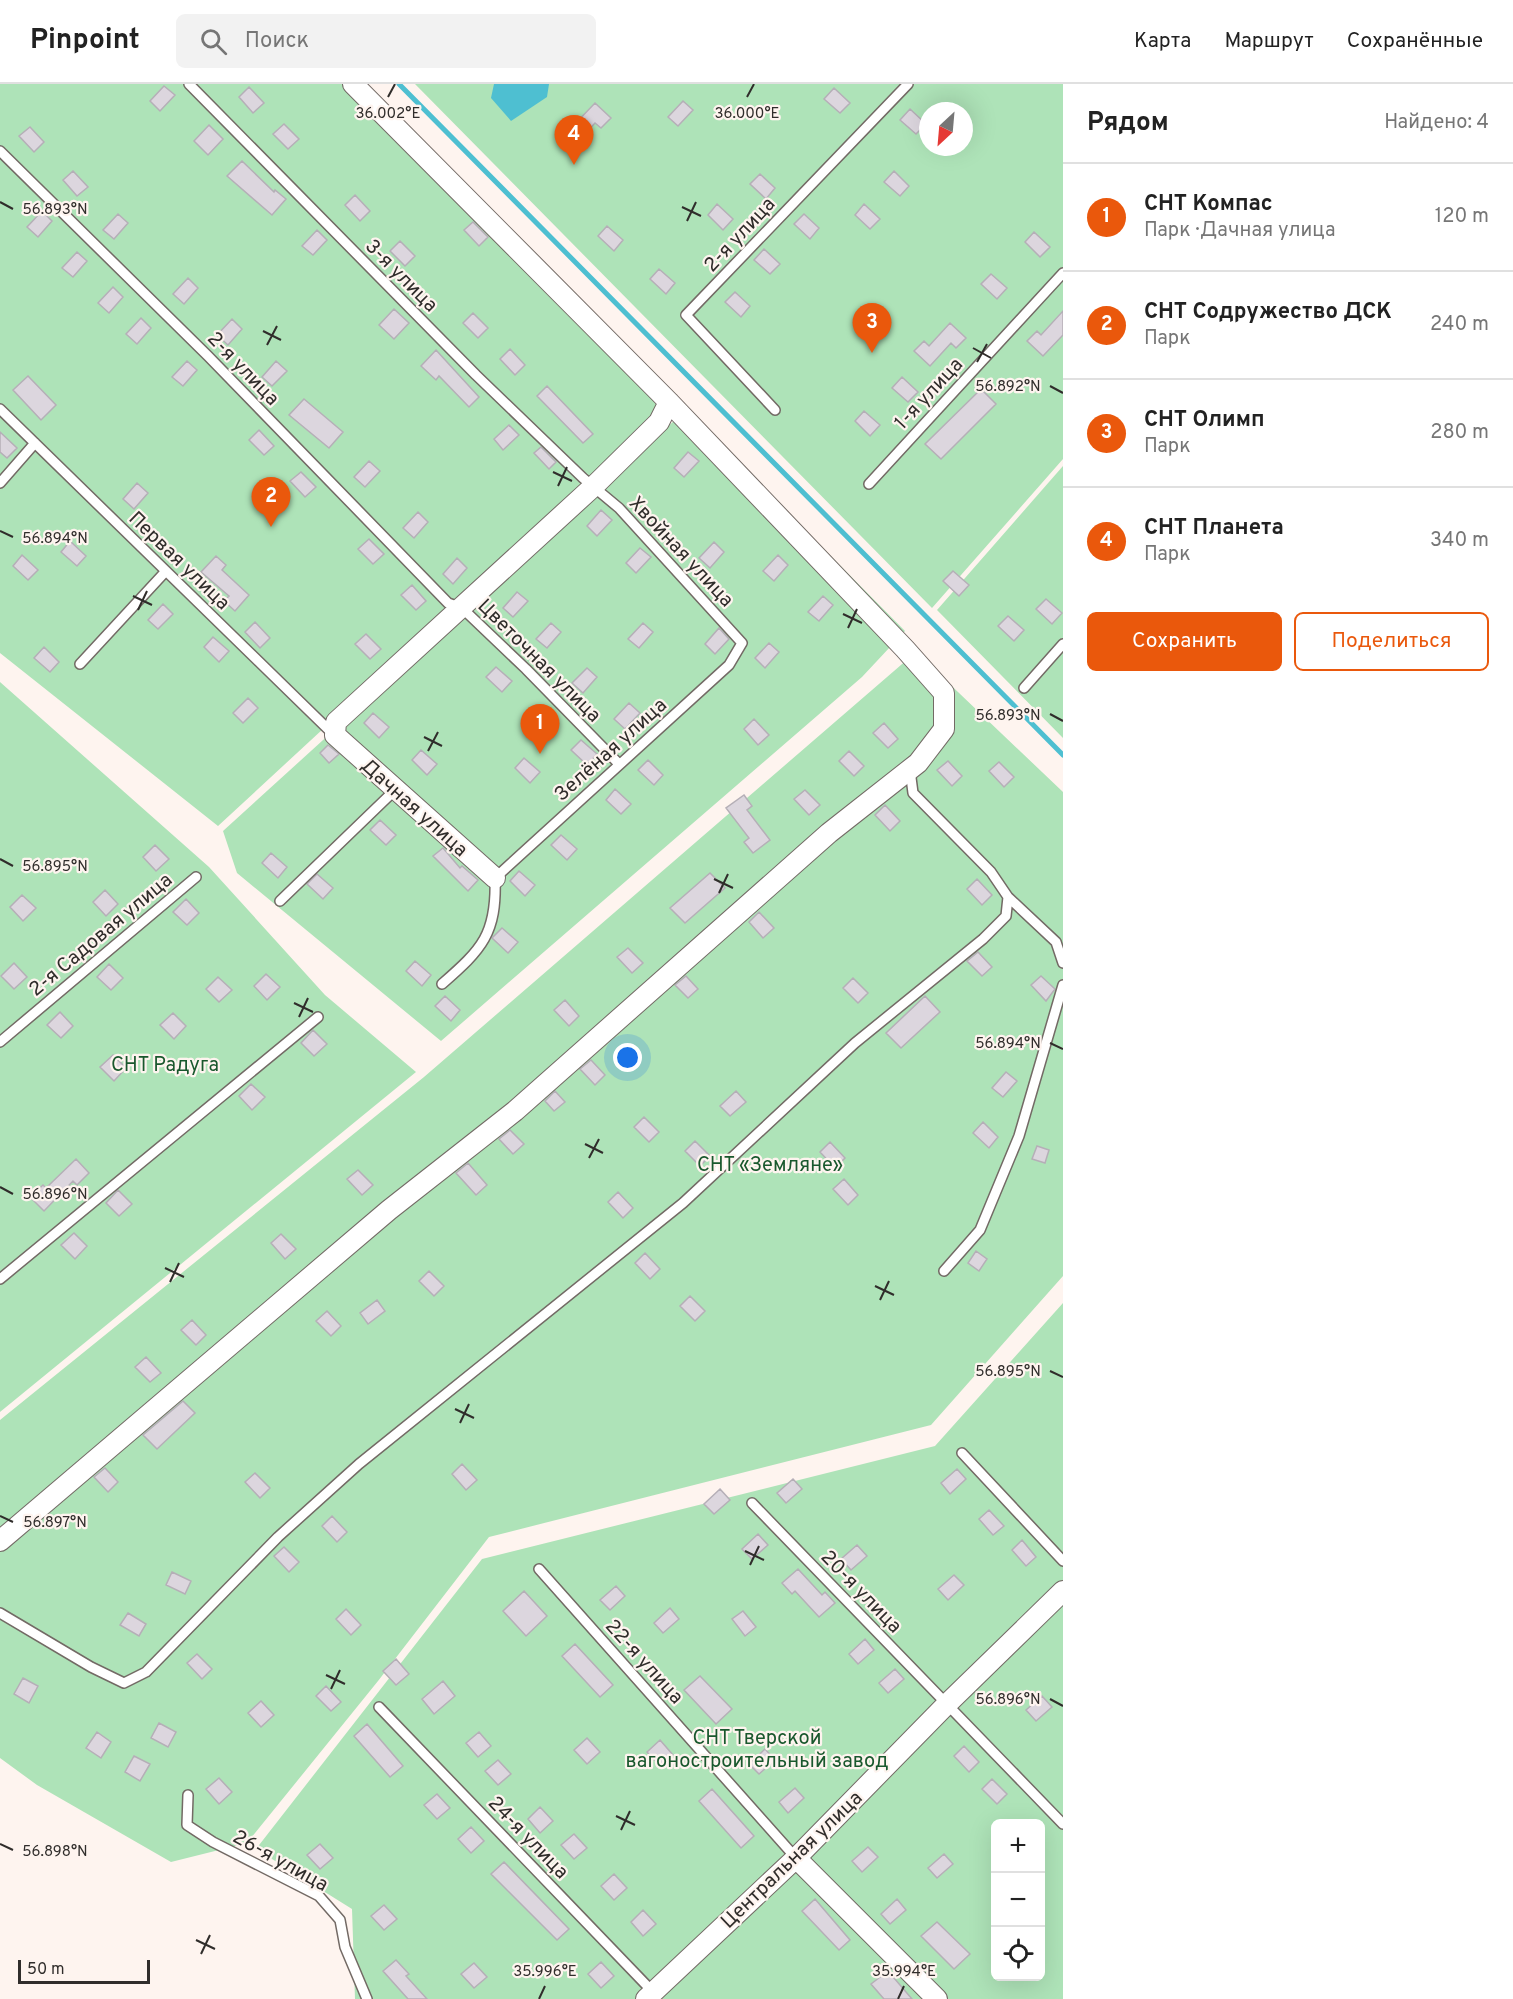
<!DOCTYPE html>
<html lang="ru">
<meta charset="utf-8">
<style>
body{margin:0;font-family:Overpass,sans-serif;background:#f2f2f2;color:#222}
.controls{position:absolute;right:18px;bottom:18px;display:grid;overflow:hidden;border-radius:9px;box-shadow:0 6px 24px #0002}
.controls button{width:54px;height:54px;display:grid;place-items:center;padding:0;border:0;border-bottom:2px solid #e0e0e0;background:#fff;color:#222;font:30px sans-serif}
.compass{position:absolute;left:919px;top:18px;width:54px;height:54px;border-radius:50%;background:#fff;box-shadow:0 6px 24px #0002;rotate:206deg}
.scale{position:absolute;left:18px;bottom:15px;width:132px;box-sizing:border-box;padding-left:6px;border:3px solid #302d2b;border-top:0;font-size:16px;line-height:21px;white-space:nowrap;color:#302d2b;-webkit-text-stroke:4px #fef4ef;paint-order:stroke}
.you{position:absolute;left:628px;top:974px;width:21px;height:21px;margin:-15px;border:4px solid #fff;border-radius:50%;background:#1a73e8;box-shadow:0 0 0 9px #1a73e833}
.badge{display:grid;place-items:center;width:39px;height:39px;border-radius:50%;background:#ea580c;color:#fff;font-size:20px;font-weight:700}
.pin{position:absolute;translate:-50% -50px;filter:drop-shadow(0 2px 3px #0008)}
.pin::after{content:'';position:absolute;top:32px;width:21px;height:18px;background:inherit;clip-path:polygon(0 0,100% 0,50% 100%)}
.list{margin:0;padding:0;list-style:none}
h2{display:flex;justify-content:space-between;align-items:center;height:78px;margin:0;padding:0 24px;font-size:26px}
h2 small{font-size:20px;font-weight:400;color:#767676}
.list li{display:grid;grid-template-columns:39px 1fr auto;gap:18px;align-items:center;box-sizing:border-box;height:108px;padding:0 24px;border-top:2px solid #e0e0e0}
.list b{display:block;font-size:22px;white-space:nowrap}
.list p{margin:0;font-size:20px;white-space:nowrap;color:#767676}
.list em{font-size:20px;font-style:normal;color:#767676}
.actions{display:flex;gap:12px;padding:18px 24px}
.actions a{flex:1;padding:14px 0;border:2px solid #ea580c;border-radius:9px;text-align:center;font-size:21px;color:#ea580c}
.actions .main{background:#ea580c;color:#fff}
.icon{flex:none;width:33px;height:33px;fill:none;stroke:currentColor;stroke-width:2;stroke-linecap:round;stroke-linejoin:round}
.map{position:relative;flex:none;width:1063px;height:1915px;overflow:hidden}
header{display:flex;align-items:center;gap:36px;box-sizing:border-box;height:84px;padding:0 30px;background:#fff;border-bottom:2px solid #e0e0e0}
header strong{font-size:28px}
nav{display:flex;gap:33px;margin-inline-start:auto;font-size:21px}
.search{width:420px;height:54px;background:#f2f2f2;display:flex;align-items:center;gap:15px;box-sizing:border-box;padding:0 21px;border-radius:9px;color:#767676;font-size:22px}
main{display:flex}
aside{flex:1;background:#fff}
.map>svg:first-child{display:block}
.green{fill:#aee3b8;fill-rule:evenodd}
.water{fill:#4ebfd1}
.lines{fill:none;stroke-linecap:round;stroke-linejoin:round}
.stream{stroke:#4ebfd1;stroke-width:5}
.building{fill:#dcd6de;stroke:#b5afb7;stroke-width:1.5}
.service-casing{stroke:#736a65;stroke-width:12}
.minor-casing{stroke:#736a65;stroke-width:22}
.service{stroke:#fff;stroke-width:9}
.minor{stroke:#fff;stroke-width:20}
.ticks{fill:none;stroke:#302d2b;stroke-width:2}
.labels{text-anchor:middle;stroke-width:4.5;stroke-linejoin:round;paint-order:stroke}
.street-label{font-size:20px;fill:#302d2b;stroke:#fef4ef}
.park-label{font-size:20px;fill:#19582d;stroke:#fef4ef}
.ticks-label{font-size:15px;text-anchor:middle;fill:#302d2b;stroke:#fef4ef;stroke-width:4.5;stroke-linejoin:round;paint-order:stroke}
</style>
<header>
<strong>Pinpoint</strong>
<div class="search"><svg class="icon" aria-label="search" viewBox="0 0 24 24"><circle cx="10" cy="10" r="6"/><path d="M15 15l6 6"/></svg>Поиск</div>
<nav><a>Карта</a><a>Маршрут</a><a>Сохранённые</a></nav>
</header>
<main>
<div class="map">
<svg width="1063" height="1915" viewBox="0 0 1063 1915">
<rect width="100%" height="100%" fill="#fef4ef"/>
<path class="green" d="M0,0H359L678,317L218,742L0,569Z
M415,0H1063V375L932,524ZM928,27H964V63H928Z
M686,326L905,547L862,593L441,957L237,789L223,747Z
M1063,382V654L937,526Z
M916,568L1063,708V1192L931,1341L489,1453L378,1597L247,1759L171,1778L37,1701L0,1674V1336L424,993Z
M0,598L209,783L325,911L416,988L0,1328Z
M1063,1219V1915H355L352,1825L256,1765L482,1475L935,1362ZM996,1740H1040V1892H996Z"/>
<path class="water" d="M494,0H549L547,13L511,37L491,14Z"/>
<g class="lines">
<path class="stream" d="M399,0L1063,671"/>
</g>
<path class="building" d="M164,2L175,11L160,27L150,17Z
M249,3L264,19L253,29L239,13Z
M834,4L850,19L840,29L824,15Z
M683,17L693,26L678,42L668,33Z
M595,19L611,34L601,44L595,39L574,62L558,47L568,37L573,42Z
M910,25L926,40L916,50L900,36Z
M284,40L299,55L288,65L273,50Z
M209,41L223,55L208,71L194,57Z
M30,43L44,58L34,68L19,52Z
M242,77L274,108L275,106L286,115L272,131L227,92Z
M73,87L88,103L77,112L63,96Z
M894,87L909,102L900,112L884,98Z
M760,90L775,104L766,115L750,100Z
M355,111L370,127L360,137L345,121Z
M717,120L733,135L723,146L708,131Z
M864,120L880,135L870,145L855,131Z
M42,127L52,137L38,153L27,143Z
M118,130L128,139L114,155L103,146Z
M804,130L819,144L810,155L794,140Z
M473,138L488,153L479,162L464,146Z
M607,142L623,156L614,167L598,152Z
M317,146L327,156L313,171L302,162Z
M1034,148L1050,163L1040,173L1025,158Z
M400,157L415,172L405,182L390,167Z
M764,165L780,180L770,190L754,176Z
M77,168L87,177L73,193L62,184Z
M659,185L675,199L666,210L650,195Z
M991,190L1007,204L997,215L981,200Z
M188,194L198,204L184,220L173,210Z
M113,203L123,213L109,229L98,219Z
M735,208L750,222L741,233L725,218Z
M394,225L409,239L394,255L379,241Z
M1063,227V251L1043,272L1027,257L1037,247L1041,251Z
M473,229L488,244L478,254L463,239Z
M141,234L151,244L137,260L126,250Z
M232,235L242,245L228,261L217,251Z
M950,239L966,254L956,264L951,259L930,282L914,267L924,257L929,262Z
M510,265L525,281L515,291L500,275Z
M436,266L479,313L469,323L439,292L436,296L421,282Z
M187,277L197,286L183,302L172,293Z
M276,277L287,287L272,302L262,293Z
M28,292L56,321L41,336L13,306Z
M902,293L918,308L908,318L892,304Z
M547,302L593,350L583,359L537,312Z
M981,305L996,320L941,375L925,360Z
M304,315L343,348L329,364L289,331Z
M864,327L880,341L870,352L855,337Z
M509,341L519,351L503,366L494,355Z
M259,346L274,362L264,371L249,356Z
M0,348L17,364L7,374L0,368Z
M541,363L556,378L549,385L534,369Z
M688,368L699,377L684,393L674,384Z
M369,377L380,387L365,403L354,393Z
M301,388L316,403L305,413L290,397Z
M137,399L148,409L134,425L123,415Z
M601,426L612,436L597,452L587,442Z
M418,428L428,438L414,454L403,444Z
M369,455L384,470L373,480L358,465Z
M70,457L86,472L77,482L61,468Z
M714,458L724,468L710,484L699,474Z
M640,464L651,473L636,489L626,479Z
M22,471L38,486L28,496L13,482Z
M778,471L788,481L774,497L763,487Z
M216,472L226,481L222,486L249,511L235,527L224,517L229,512L201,488Z
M457,474L467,484L453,500L443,490Z
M953,487L969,501L959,512L943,497Z
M412,501L426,517L416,526L401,511Z
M517,508L528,517L513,533L503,524Z
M823,512L833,521L819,537L808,528Z
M1046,515L1062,529L1052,540L1036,525Z
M163,520L173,530L158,545L148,536Z
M1008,532L1024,546L1014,557L998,542Z
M255,538L270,554L260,564L245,548Z
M551,539L561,548L547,564L536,555Z
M643,539L653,548L639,564L628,555Z
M719,544L729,555L715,570L705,560Z
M366,550L381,565L370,575L355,560Z
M213,553L229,567L219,578L204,563Z
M769,559L779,568L765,584L755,574Z
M44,563L59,578L50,588L34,574Z
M496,583L512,597L502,608L486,593Z
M587,584L597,593L583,609L572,599Z
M248,614L258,624L243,639L233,629Z
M629,619L640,629L625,645L614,635Z
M373,629L389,643L379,654L364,639Z
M754,635L769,651L758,661L744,645Z
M884,639L898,655L888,664L873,649Z
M581,656L597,670L587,681L571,666Z
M328,661L339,670L329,679L320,669Z
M421,666L437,680L427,691L412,676Z
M849,667L864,682L854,692L839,677Z
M524,674L540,688L530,699L515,684Z
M648,676L663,691L654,701L638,686Z
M948,677L962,692L952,702L937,686Z
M999,678L1014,693L1004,703L989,687Z
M615,705L631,720L621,730L606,716Z
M805,706L820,721L809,731L794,715Z
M744,711L752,722L747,726L770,756L753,769L744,758L749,754L726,724Z
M885,721L900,737L890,747L875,731Z
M380,736L396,751L386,761L370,746Z
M561,751L577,765L567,776L551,761Z
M155,761L169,775L156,787L143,773Z
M443,764L460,784L462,782L478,796L468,807L433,772Z
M271,769L287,783L278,794L262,779Z
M519,787L535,801L525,812L510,797Z
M710,789L725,804L685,839L670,824Z
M317,790L333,804L323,815L307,800Z
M977,795L992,811L982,821L967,805Z
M105,806L118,820L106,832L93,818Z
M22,811L36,824L23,837L10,823Z
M186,815L199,829L187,841L173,828Z
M759,828L774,844L763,854L749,838Z
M502,844L518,858L508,869L492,854Z
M628,864L643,879L632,889L617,873Z
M978,868L992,883L982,892L967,877Z
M415,877L431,891L422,902L406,887Z
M14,879L27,893L14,905L1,892Z
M109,880L123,894L111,906L97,893Z
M266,890L280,903L267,916L254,902Z
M686,892L698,905L688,914L675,901Z
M1041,892L1055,905L1046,917L1031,901Z
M218,893L232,906L219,918L206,905Z
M853,894L868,909L858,919L843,904Z
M445,912L460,926L451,937L435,922Z
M925,912L940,928L901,964L886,949Z
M565,916L579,932L569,942L554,926Z
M60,928L73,942L61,954L47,941Z
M173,929L186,942L174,955L160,941Z
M313,946L327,960L314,972L301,959Z
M113,971L126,984L114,997L100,983Z
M591,976L605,991L595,1001L580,985Z
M1006,988L1017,997L1003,1013L992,1004Z
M251,1000L265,1013L252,1026L239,1012Z
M555,1007L565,1018L554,1027L545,1017Z
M736,1007L746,1018L730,1032L720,1022Z
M644,1033L659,1048L649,1058L634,1043Z
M983,1038L998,1053L989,1064L973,1049Z
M510,1046L524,1060L513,1070L499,1055Z
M695,1057L710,1072L700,1082L685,1067Z
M830,1058L845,1074L835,1084L820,1068Z
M1037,1062L1049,1066L1045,1079L1032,1075Z
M76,1075L89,1089L77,1101L73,1097L44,1127L30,1113L43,1101L46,1104Z
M468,1079L487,1101L476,1111L456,1089Z
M358,1086L373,1101L362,1111L347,1095Z
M844,1095L858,1111L848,1121L833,1105Z
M118,1106L132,1120L119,1132L106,1119Z
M618,1108L633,1124L623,1134L608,1118Z
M74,1149L87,1162L75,1175L61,1161Z
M281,1150L296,1165L285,1175L271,1159Z
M976,1167L987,1175L979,1187L968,1179Z
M645,1169L660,1185L650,1195L635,1179Z
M429,1187L444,1202L434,1212L419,1197Z
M690,1212L705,1227L695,1237L680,1222Z
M377,1216L385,1227L368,1240L360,1229Z
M327,1227L341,1242L331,1252L316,1237Z
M192,1236L206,1251L196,1261L181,1246Z
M146,1273L161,1289L150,1298L135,1283Z
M183,1317L195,1329L157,1365L143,1351Z
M462,1380L477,1396L466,1406L452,1390Z
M105,1384L118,1398L108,1408L94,1393Z
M957,1385L966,1395L950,1410L941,1399Z
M255,1389L270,1404L260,1414L245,1398Z
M793,1395L802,1405L786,1419L777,1409Z
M720,1405L730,1416L714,1430L704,1420Z
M989,1426L1004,1442L993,1451L979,1435Z
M332,1432L347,1448L337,1458L322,1442Z
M758,1450L768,1461L752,1475L742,1465Z
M1022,1456L1036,1473L1026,1482L1012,1466Z
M857,1461L867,1472L851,1486L841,1475Z
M284,1463L299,1478L289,1488L274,1472Z
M798,1485L822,1511L825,1508L835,1519L819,1533L795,1507L792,1510L782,1499Z
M172,1488L191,1497L185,1510L166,1501Z
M954,1491L964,1501L948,1516L938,1505Z
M616,1502L625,1512L610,1526L600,1516Z
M524,1507L547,1532L526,1552L503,1527Z
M670,1524L679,1535L663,1549L654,1539Z
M346,1525L361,1541L351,1551L336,1535Z
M743,1527L756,1543L745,1552L732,1535Z
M128,1529L146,1540L139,1552L120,1541Z
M865,1555L874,1566L858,1580L849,1570Z
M575,1560L613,1601L600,1613L562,1572Z
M197,1570L212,1585L202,1595L187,1579Z
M396,1575L409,1590L396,1601L383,1587Z
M895,1585L904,1595L888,1609L879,1599Z
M700,1592L732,1625L716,1640L684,1606Z
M23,1594L38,1602L29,1619L14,1610Z
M443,1597L455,1612L434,1630L422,1615Z
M326,1602L341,1618L331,1627L316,1612Z
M1042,1612L1052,1623L1036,1637L1026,1626Z
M261,1617L274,1631L261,1643L248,1629Z
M159,1639L176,1648L168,1663L151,1654Z
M367,1640L403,1682L390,1693L354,1652Z
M97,1648L111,1658L101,1674L86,1664Z
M479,1648L491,1662L478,1673L466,1659Z
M587,1654L600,1668L587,1680L574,1666Z
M660,1656L673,1671L660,1682L647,1668Z
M964,1662L979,1678L969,1688L954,1672Z
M765,1665L775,1676L759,1690L749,1680Z
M134,1672L150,1680L140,1697L125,1688Z
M498,1676L511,1690L498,1701L485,1687Z
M219,1694L232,1708L219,1720L206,1705Z
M992,1695L1007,1710L997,1720L982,1705Z
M795,1704L804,1714L788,1729L779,1718Z
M712,1705L754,1752L741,1764L699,1717Z
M437,1710L450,1724L437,1735L424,1721Z
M540,1723L553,1737L540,1749L528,1735Z
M471,1743L484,1757L471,1769L458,1755Z
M574,1750L587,1764L574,1775L561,1761Z
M320,1760L333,1774L320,1785L307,1771Z
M868,1763L878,1773L862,1788L852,1777Z
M944,1770L953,1780L937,1794L928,1784Z
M504,1778L569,1845L557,1856L491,1790Z
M614,1790L627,1804L614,1816L601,1802Z
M815,1815L850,1856L839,1866L802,1827Z
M897,1815L906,1826L890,1840L881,1830Z
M384,1821L397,1835L384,1846L371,1832Z
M643,1826L656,1840L643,1852L631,1838Z
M937,1838L970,1870L954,1885L921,1852Z
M396,1876L409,1890L406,1892L427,1915H408L383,1887Z
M601,1878L614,1892L601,1904L588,1890Z
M474,1879L487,1893L474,1904L461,1890Z
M888,1887L912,1915H884L871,1900Z"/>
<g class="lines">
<g class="service-casing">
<path id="service" d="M189,0L476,291L583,394L619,424L742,559L729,581L495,794C497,850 482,865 442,900
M0,67L208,272L448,519L462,524L526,585L619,680
M0,325L333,650
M775,326L686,231L908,0
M0,399L35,359
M869,400L1063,189
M80,580L166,487
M1024,604L1063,560
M1008,813L1056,858L1063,879
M280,817L395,706
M0,958L196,793
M944,1187L980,1146L1019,1052L1063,901
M0,1195L318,933
M962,1369L1063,1477
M752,1419L1063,1740
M539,1485L796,1774
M0,1529L91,1583L124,1599L146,1588L278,1453L359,1380L683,1119L855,959L983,855L1006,832L1008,813L991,788L913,709L910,686
M379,1623L653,1908
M188,1711L187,1741L213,1758L319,1812L340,1836L345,1863L367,1915"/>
</g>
<g class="minor-casing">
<path id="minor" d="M495,794L335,651L336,638L595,401L659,338L669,318
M0,1457L389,1126L515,1027L829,749L918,679L944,645V609L905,565L669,318L353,0
M796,1774L937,1915
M646,1915L796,1774L946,1621L1063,1507"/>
</g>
<use href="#service" class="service"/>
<use href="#minor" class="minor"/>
</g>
<path class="ticks" d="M388,13L395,0M747,13L754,0M0,118L13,125M682,123L701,132M687,137L696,118M263,247L281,256M267,261L277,242M973,264L991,274M977,278L987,260M1050,302L1063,309M553,388L572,397M558,402L567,383M0,447L13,453M133,512L152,521M138,526L147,507M843,530L862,539M848,544L857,525M1050,630L1063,637M424,653L442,662M428,667L438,648M0,775L13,782M714,795L733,804M719,809L728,790M294,919L313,928M299,933L308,914M1050,959L1063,965M585,1060L603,1069M589,1074L599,1055M0,1103L13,1110M165,1184L184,1193M170,1198L179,1179M875,1202L894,1211M880,1216L889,1197M1050,1287L1063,1293M455,1325L474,1334M460,1339L469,1320M0,1432L13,1438M745,1467L764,1476M750,1481L759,1462M326,1591L345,1600M331,1605L340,1586M1050,1615L1063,1622M616,1732L635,1741M621,1746L630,1727M0,1760L13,1766M196,1856L215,1865M201,1870L210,1851M539,1915L545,1902M898,1915L904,1902"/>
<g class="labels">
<g class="street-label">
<text transform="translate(739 150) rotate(-47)" y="7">2-я улица</text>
<text transform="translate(402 191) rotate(45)" y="7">3-я улица</text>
<text transform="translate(244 284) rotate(46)" y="7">2-я улица</text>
<text transform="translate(928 309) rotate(-47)" y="7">1-я улица</text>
<text transform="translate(682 467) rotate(47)" y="7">Хвойная улица</text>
<text transform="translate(180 476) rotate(44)" y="7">Первая улица</text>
<text transform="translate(540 576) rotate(45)" y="7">Цветочная улица</text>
<text transform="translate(610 665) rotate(-42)" y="7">Зелёная улица</text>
<text transform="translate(415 723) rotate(42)" y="7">Дачная улица</text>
<text transform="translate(100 850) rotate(-40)" y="7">2-я Садовая улица</text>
<text transform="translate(862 1507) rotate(46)" y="7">20-я улица</text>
<text transform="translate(645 1577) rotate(48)" y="7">22-я улица</text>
<text transform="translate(529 1753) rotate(46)" y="7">24-я улица</text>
<text transform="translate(791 1775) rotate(-44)" y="7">Центральная улица</text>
<text transform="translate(281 1776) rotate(29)" y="7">26-я улица</text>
</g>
<g class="park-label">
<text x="165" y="987">СНТ Радуга</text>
<text x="770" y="1087">СНТ «Земляне»</text>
<text x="757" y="1660">СНТ Тверской<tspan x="757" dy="23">вагоностроительный завод</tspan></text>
</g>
</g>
<g class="ticks-label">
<text x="388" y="34">36.002°E</text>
<text x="747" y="34">36.000°E</text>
<text x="55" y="130">56.893°N</text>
<text x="1008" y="307">56.892°N</text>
<text x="55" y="459">56.894°N</text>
<text x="1008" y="636">56.893°N</text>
<text x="55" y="787">56.895°N</text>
<text x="1008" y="964">56.894°N</text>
<text x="55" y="1115">56.896°N</text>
<text x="1008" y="1292">56.895°N</text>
<text x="55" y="1443">56.897°N</text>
<text x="1008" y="1620">56.896°N</text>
<text x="55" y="1772">56.898°N</text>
<text x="545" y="1892">35.996°E</text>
<text x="904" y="1892">35.994°E</text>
</g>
</svg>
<div class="controls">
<button>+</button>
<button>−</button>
<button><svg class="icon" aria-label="locate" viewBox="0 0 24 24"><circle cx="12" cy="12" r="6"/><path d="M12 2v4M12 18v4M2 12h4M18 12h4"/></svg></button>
</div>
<svg class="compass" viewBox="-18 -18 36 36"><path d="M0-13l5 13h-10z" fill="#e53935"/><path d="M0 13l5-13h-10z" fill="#767676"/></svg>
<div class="scale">50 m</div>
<div class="you"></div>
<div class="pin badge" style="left:540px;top:670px">1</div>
<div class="pin badge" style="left:271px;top:443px">2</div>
<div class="pin badge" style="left:872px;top:269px">3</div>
<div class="pin badge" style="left:574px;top:81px">4</div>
</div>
<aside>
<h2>Рядом<small>Найдено: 4</small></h2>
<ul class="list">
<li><span class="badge">1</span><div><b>СНТ Компас</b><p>Парк · Дачная улица</p></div><em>120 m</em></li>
<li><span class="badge">2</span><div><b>СНТ Содружество ДСК</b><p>Парк</p></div><em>240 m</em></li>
<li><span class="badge">3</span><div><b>СНТ Олимп</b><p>Парк</p></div><em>280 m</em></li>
<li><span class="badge">4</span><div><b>СНТ Планета</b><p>Парк</p></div><em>340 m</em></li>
</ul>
<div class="actions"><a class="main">Сохранить</a><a>Поделиться</a></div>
</aside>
</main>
